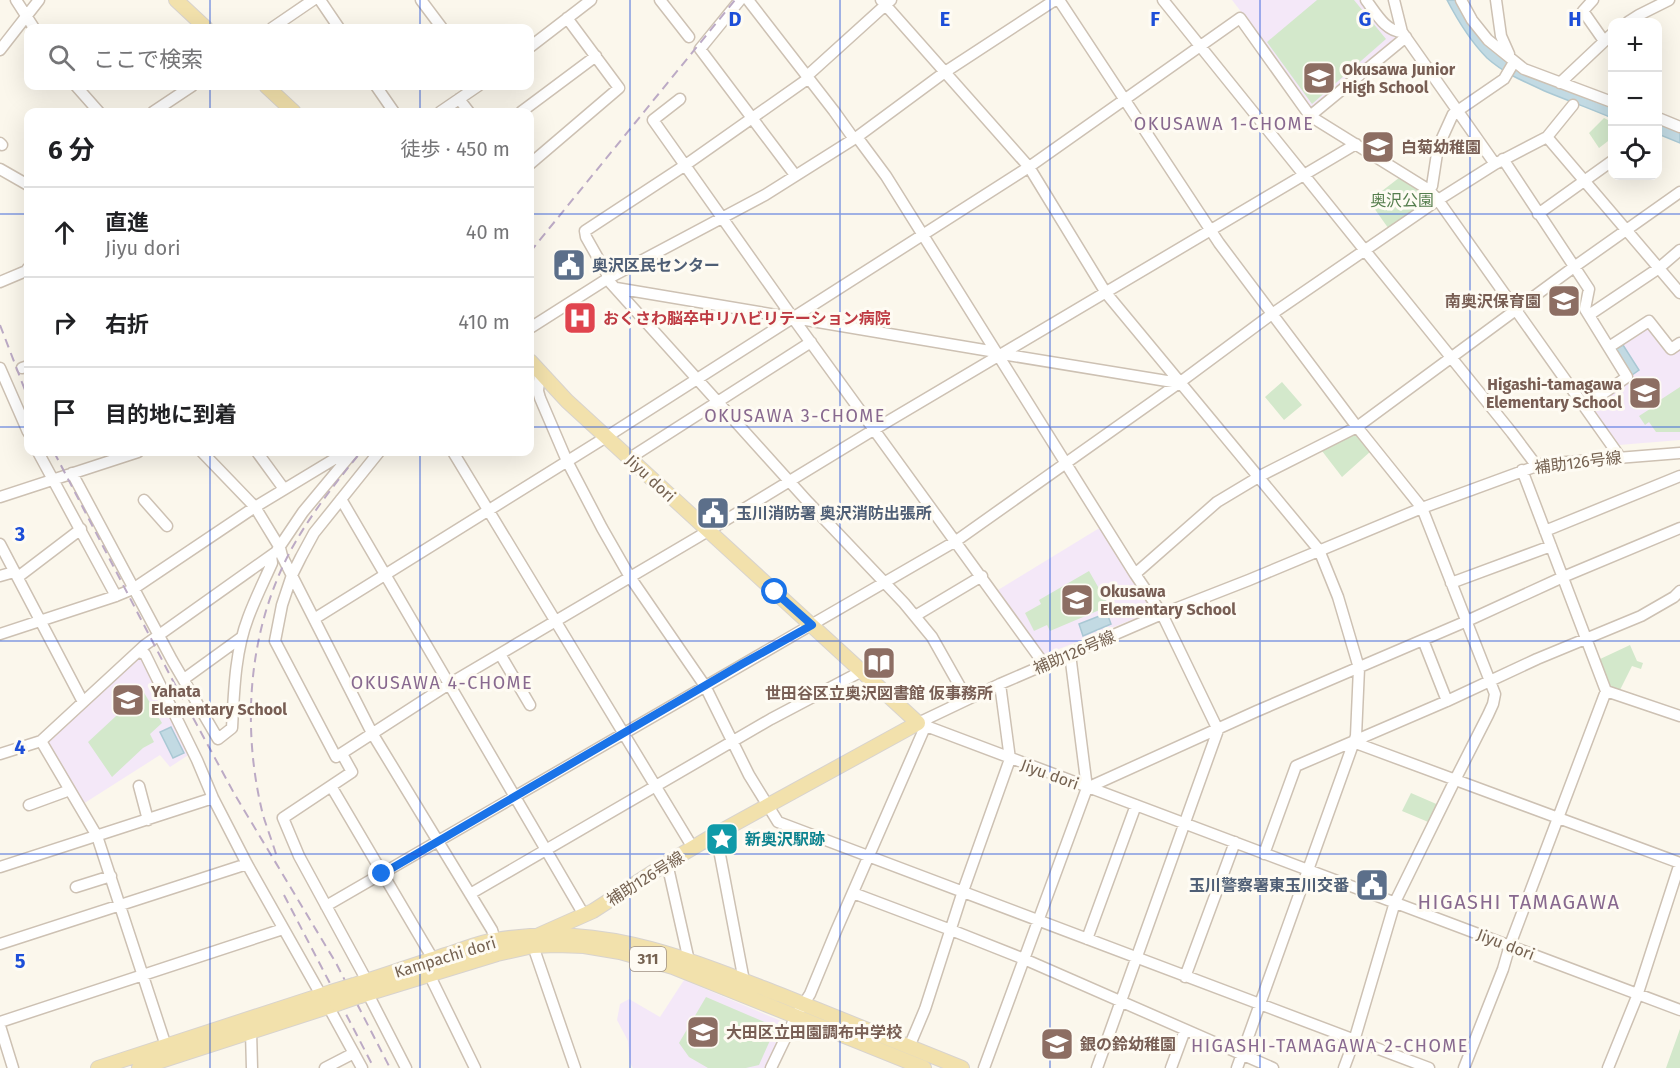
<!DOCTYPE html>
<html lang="ja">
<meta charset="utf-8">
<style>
body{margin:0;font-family:"Fira Sans","Noto Sans JP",sans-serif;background:#f6f6f6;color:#202124}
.controls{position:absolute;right:18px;top:18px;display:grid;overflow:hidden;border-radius:12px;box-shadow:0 6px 24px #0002}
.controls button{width:54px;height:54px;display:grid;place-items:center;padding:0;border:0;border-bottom:2px solid #e0e0e0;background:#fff;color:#202124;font:30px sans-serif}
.stop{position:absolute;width:18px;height:18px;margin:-14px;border:4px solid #1a73e8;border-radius:50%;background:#fff}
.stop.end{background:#1a73e8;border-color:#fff;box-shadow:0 2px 6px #0008}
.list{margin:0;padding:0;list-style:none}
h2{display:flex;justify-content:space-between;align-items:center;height:78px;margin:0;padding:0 24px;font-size:26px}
h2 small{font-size:20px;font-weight:400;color:#757577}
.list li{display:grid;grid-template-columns:39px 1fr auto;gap:18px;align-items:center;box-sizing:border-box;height:90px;padding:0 24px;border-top:2px solid #e0e0e0}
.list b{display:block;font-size:22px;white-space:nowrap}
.list p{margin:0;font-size:20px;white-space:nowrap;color:#757577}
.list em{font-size:20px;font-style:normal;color:#757577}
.icon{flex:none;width:33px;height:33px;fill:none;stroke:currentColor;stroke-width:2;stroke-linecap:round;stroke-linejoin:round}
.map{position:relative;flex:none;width:1680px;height:1068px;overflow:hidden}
.search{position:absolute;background:#fff;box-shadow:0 6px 24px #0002;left:24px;top:24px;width:510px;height:66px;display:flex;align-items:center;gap:15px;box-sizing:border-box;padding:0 21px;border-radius:12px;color:#757577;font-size:22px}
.panel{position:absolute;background:#fff;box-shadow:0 6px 24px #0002;left:24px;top:108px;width:510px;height:348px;border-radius:12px}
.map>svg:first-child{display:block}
.education{fill:#f4e8f8}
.green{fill:#d3e8cb}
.water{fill:#c2dae3;stroke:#a9c8d4;stroke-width:1.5}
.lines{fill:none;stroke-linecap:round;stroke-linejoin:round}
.minor-casing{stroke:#cdc1b3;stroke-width:13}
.major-casing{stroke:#d8d3ce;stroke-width:16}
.minor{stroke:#fff;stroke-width:10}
.major{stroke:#f2e1ac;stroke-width:14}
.rail{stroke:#bcaac5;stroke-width:2;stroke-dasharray:9 6;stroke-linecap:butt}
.major-bridge-casing{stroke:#d8d3ce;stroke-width:16;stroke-linecap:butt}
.major-bridge{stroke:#f2e1ac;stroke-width:14}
.route{stroke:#1a73e8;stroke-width:8}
.grid{fill:none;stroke:#1d4ed8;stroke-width:1.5;stroke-opacity:0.55}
.labels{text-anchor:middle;stroke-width:6;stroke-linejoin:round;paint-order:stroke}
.shield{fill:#fefbf3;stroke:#9e9082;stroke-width:1.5}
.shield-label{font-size:15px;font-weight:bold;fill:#756251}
.education-label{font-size:16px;font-weight:bold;fill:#785e54;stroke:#fefbf3;text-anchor:start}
.park-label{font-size:16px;fill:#557e4d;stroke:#fefbf3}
.service-label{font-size:16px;font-weight:bold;fill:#4e5e75;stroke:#fefbf3;text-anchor:start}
.health-label{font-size:16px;font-weight:bold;fill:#be3a42;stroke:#fefbf3;text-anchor:start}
.street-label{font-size:16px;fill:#756251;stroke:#fefbf3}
.culture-label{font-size:16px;font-weight:bold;fill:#0d838f;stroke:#fefbf3;text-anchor:start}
.neighbourhood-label{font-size:18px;letter-spacing:1.5px;fill:#88698f;stroke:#fefbf3}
.quarter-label{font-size:20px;letter-spacing:1.5px;fill:#88698f;stroke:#fefbf3}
.grid-label{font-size:20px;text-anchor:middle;font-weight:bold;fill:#1d4ed8;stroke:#fefbf3;stroke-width:6;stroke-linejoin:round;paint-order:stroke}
</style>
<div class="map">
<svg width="1680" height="1068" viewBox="0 0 1680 1068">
<rect width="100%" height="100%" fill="#fbf7ec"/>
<path class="education" d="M1232,0H1359L1381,27L1396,36V42L1386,46L1312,110L1262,39Z
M1648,327L1680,349V440L1619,445L1592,407L1626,382L1612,348Z
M1101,527L1154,611L1044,655L998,590Z
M138,658H142L190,754L170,767L160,755L83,804L47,742Z
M684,980L786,1023L766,1068H633L630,1063L628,1041L617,1020L620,1004L629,999L660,1017Z"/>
<path class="green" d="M1317,0H1354L1386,39L1312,104L1267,42Z
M1604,118L1612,122V138L1599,148L1589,133Z
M1404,174L1433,199L1391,232L1369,201Z
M1282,382L1302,405L1284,420L1265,397Z
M1680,387V432H1656L1649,422L1645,425L1639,416L1653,407L1654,404Z
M1357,433L1371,451L1342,477L1322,451Z
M1089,571L1109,606L1050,631L1047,625L1034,631L1025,613L1041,604L1039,600Z
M1630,645L1637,661L1643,663L1641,669L1632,666L1619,692L1608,687L1598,660Z
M143,691L162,723L150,734L154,742L143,748L112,777L88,742Z
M1411,793L1441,806L1433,824L1402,811Z
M706,997L776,1027L759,1065L746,1068H708L689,1057L679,1043Z
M1680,1029V1068H1666Z"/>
<path class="water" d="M1447,0H1458L1507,61L1612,106V118C1591,109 1569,101 1547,92C1525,82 1505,74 1487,58C1470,41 1458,21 1447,0Z
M1658,123L1680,131V143L1658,134Z
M1623,345L1639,370L1632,375L1616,349Z
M1107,613L1111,624L1083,636L1079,624Z
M171,727L184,753L173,758L160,732Z"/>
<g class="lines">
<g class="minor-casing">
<path id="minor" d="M16,0L34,28
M320,0L339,28
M421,0L442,28
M660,0L689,37
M740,0L700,49L795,175
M748,0L834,111L854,139
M881,0L1029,167L1106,293L1319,550L1338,597L1359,668L1356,736L1237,1068
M1059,0L1219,243L1357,427L1422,508L1495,694L1493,704L1488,715L1455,780L1395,902L1354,1041L1344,1068
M1163,0L1512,433L1536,465
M1366,0C1376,13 1385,31 1402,32
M1394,0L1402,32L1495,164
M1461,0L1472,20L1488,40L1524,69L1612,102
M1496,0L1501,36L1509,54V57
M1593,0L1583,11L1604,41
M1628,22L1639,15L1669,0
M272,28L313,0
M530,47L591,0
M0,50L39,0
M807,76L891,0
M809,78L684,166L585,231L586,237L607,274V279L808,502L904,603L932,637L967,699
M1560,83L1612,34
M76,86L99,112
M376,86L394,112
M459,99L469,112
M680,99L653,120L793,318L1044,664
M153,112L192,86
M440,112L478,86
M521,112L596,56
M1310,116L1406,37
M1658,118L1680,127
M857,137L886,176L1135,574L1162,614L1218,730L1097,1068
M1547,137L1680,293
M0,143L2,145
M1503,159L1589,289L1585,309L1627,377L1585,406
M530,164L619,88L567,18
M0,169L28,185
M1429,190L1432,186L1438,147L1453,114L1504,79L1514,62
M1538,214L1612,161
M0,282L26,271L28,268
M616,288L996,352
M1589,315L1659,268L1680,250
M530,328L607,279L765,195L857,137L945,72L1055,0
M1609,347L1649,321L1671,349L1680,343
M1002,354L1179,383
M0,368L28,432
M22,368L28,366
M540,372L538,391L540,398L567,461L602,528L630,577L705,686L749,775L778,822L1429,1068
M38,452L116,596
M202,452L255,507L280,548L282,556L372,733L492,930L495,940
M257,452L284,489
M379,452L314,533L301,557L292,575L282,605L275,641L336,757L449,684L698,537L875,429L1356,144
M453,452L693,848
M630,458L811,342
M72,473L172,660L218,739L232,728C234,691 235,652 248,618C255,599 264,581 272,563L271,556
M0,497L138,452
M341,499L584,915
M144,500L167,526
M1545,531L1680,476
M0,544L83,702
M1135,574L1217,502L1262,475L1357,427L1574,267L1680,192
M0,576L14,572
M18,577L81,529
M1451,583L1551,546
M915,616L982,576
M314,619L611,434L1029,167L1240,18L1310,116L1429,190L1438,200L1620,457
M0,634L116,596L133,589L255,507L346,452
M1423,640L1447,701
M138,652L145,654L197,760L213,798L247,864L321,995
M500,654L530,705
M184,679L242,637
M1606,691L1680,716
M918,723L1000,684L1162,614L1249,580L1422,508L1542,464L1680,453
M918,723L1680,1010
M41,741L97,836L166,1046
M1353,742L1680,863
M0,754L41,741L145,645L276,552L303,512L353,452
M342,754L352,772L283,818L299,856L367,981
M139,786L148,820
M331,786L433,959
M1087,788L1257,711L1467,621L1563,577L1680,528
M29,805L70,790
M716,834L744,981
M1264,854L1296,766L1447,701L1537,659L1641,616L1674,597L1680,591
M667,863L689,961
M0,867L213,798
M76,887L111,876
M853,893L951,930L1024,959L1273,1068
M470,894L771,719L862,671
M326,906L956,541L1179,383L1272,314L1438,200L1495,164L1547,137L1573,105
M1087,939L1136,805
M0,944L247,864
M533,946L575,1068
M429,974L475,1068
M1185,977L1235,842
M368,994L406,1068
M328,1006L362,1068
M0,1022L283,929
M0,1026L13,1068
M251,1031L252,1068
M909,1047L925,1009L963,891L1010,759L1000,684
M325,1068L354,1053
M771,1068L796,1016L810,994L836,931L925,727
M984,1068L1087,788L1070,654
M1171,1068L1185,1030
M1464,1068L1503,969L1510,945L1606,691L1522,470
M1608,1068L1636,999L1680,863"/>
</g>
<g class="major-casing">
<path id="major" d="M176,0L206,28
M266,86L294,112
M530,361L567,401L918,723L716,834L667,863L593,911L539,935
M354,985C385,975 417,964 449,954C464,949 480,942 496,940C602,922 685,958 781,995C842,1019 902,1044 962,1068
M360,996L497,954L533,946L556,945L584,946L620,952L673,967L924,1068
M98,1068L331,992
M139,1068L337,1004"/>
</g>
<use href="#minor" class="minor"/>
<use href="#major" class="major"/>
<path class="rail" d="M530,252L735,0
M0,325L28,398
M54,452L172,679L235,795L336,963L390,1068
M276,854C272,841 267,828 263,815C241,727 248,629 292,548C311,514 336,482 361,452
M284,895L374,1068"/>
<g class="major-bridge-casing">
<path id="major-bridge" d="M331,992L354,985
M337,1004L360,996"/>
</g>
<use href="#major-bridge" class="major-bridge"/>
</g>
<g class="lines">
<path class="route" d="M382,874L742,664L812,625L775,592"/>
</g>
<path class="grid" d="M210,0V28M420,0V28M630,0V1068M840,0V1068M1050,0V1068M1260,0V1068M1470,0V1068M210,86V112M420,86V112M0,214H28M530,214H1680M0,427H28M530,427H1680M210,452V1068M420,452V1068M0,641H1680M0,854H1680"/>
<defs>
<g id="school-square" transform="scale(1.725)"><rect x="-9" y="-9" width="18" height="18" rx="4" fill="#8d6e63" stroke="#fefbf3"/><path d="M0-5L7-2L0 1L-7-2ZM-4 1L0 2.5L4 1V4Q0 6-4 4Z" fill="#fff"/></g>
<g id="civic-square" transform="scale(1.725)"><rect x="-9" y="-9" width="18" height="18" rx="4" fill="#5c6f8a" stroke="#fefbf3"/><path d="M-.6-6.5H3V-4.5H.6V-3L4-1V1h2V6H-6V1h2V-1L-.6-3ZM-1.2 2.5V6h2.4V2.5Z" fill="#fff"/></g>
<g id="hospital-square" transform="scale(1.725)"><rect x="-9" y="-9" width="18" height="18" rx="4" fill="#e0444e" stroke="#fefbf3"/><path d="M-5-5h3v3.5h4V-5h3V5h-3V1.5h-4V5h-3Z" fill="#fff"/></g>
<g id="library-square" transform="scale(1.725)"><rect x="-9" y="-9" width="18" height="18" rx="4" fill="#8d6e63" stroke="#fefbf3"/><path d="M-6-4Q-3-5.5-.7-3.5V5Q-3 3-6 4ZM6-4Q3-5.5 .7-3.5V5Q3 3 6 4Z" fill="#fff"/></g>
<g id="sight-square" transform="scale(1.725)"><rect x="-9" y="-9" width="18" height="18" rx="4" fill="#0f9aa8" stroke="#fefbf3"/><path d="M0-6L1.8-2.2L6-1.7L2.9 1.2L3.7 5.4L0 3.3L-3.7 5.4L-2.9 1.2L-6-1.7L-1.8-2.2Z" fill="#fff"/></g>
</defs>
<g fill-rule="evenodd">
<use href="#school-square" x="1319" y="78"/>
<use href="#school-square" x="1378" y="147"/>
<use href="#civic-square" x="569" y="265"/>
<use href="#school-square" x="1564" y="301"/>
<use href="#hospital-square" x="580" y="318"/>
<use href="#school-square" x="1645" y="393"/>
<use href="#civic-square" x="713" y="513"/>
<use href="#school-square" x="1077" y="600"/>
<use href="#library-square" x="879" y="663"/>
<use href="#school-square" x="128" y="700"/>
<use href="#sight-square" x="722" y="839"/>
<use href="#civic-square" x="1372" y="885"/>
<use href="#school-square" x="703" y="1032"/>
<use href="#school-square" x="1057" y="1044"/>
</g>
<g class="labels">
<rect class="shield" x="630" y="947" width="36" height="24" rx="4.5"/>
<g class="shield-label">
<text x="648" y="964">311</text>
</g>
<g class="education-label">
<text x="1342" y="75">Okusawa Junior<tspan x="1342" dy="18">High School</tspan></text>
<text x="1401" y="153">白菊幼稚園</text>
<text x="1541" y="307" text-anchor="end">南奥沢保育園</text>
<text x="1622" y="390" text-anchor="end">Higashi-tamagawa<tspan x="1622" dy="18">Elementary School</tspan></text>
<text x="1100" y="597">Okusawa<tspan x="1100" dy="18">Elementary School</tspan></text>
<text x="151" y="697">Yahata<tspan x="151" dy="18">Elementary School</tspan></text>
<text x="879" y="699" text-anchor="middle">世田谷区立奥沢図書館 仮事務所</text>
<text x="726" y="1038">大田区立田園調布中学校</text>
<text x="1080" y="1050">銀の鈴幼稚園</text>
</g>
<g class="park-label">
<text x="1402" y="206">奥沢公園</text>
</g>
<g class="service-label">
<text x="592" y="271">奥沢区民センター</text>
<text x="736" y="519">玉川消防署 奥沢消防出張所</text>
<text x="1349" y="891" text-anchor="end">玉川警察署東玉川交番</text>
</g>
<g class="health-label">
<text x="603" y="324">おくさわ脳卒中リハビリテーション病院</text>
</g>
<g class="street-label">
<text transform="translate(1578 462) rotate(-7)" y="6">補助126号線</text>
<text transform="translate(651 478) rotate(43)" y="6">Jiyu dori</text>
<text transform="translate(1074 652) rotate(-23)" y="6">補助126号線</text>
<text transform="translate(1050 774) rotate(20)" y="6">Jiyu dori</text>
<text transform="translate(645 878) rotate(-32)" y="6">補助126号線</text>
<text transform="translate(1506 944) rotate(21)" y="6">Jiyu dori</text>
<text transform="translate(445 957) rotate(-17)" y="6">Kampachi dori</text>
</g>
<g class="culture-label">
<text x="745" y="845">新奥沢駅跡</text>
</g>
<g class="neighbourhood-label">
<text x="1224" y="130">OKUSAWA 1-CHOME</text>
<text x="795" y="422">OKUSAWA 3-CHOME</text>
<text x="442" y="689">OKUSAWA 4-CHOME</text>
<text x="1330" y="1052">HIGASHI-TAMAGAWA 2-CHOME</text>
</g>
<g class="quarter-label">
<text x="1519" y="909">HIGASHI TAMAGAWA</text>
</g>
</g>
<g class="grid-label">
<text x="735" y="26">D</text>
<text x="945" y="26">E</text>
<text x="1155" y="26">F</text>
<text x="1365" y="26">G</text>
<text x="1575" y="26">H</text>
<text x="20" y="541">3</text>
<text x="20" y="754">4</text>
<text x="20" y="968">5</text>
</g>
</svg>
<div class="controls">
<button>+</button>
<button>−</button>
<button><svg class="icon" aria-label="locate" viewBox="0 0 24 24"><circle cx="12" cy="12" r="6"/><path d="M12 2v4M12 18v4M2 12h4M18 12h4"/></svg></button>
</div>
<div class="stop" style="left:775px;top:592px"></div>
<div class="stop end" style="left:382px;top:874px"></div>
<div class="search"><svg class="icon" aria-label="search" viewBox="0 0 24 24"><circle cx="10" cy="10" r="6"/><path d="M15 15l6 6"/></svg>ここで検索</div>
<section class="panel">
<h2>6 分<small>徒歩 · 450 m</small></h2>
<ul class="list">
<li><svg class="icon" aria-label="ahead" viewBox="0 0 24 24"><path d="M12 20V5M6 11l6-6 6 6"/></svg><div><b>直進</b><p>Jiyu dori</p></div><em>40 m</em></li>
<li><svg class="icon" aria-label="right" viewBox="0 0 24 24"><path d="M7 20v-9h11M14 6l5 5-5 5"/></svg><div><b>右折</b></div><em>410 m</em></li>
<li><svg class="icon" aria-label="arrive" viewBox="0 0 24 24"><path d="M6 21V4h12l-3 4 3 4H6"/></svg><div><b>目的地に到着</b></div></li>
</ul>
</section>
</div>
